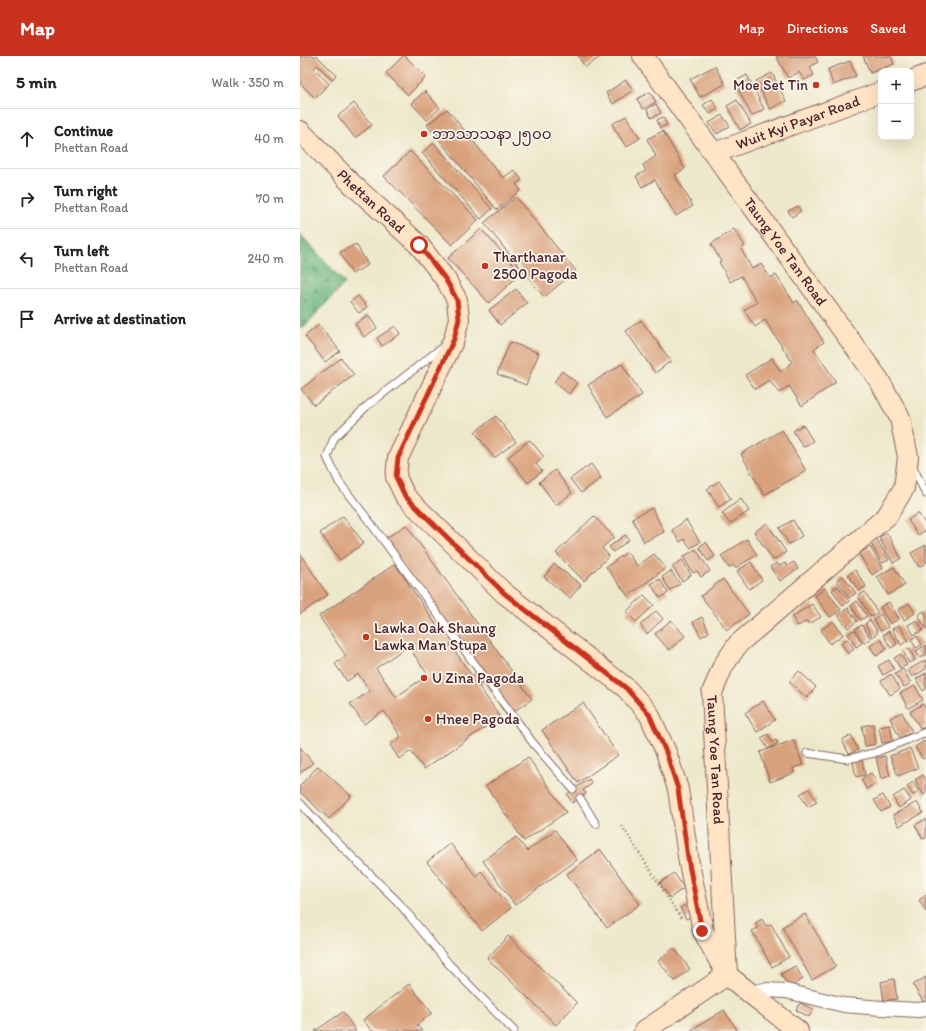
<!DOCTYPE html>
<meta charset="utf-8">
<style>
body{margin:0;font-family:Itim,"Noto Sans Myanmar",sans-serif;background:#f6f6f6;color:#222}
.controls{position:absolute;right:12px;top:12px;display:grid;overflow:hidden;border-radius:8px;box-shadow:0 4px 16px #0002}
.controls button{width:36px;height:36px;display:grid;place-items:center;padding:0;border:0;border-bottom:1px solid #e0e0e0;background:#fff;color:#222;font:20px sans-serif}
.stop{position:absolute;width:12px;height:12px;margin:-9px;border:3px solid #c8321e;border-radius:50%;background:#fff}
.stop.end{background:#c8321e;border-color:#fff;box-shadow:0 1px 4px #0008}
.list{margin:0;padding:0;list-style:none}
h2{display:flex;justify-content:space-between;align-items:center;height:52px;margin:0;padding:0 16px;font-size:17px}
h2 small{font-size:13px;font-weight:400;color:#767676}
.list li{display:grid;grid-template-columns:26px 1fr auto;gap:12px;align-items:center;box-sizing:border-box;height:60px;padding:0 16px;border-top:1px solid #e0e0e0}
.list b{display:block;font-size:15px;white-space:nowrap}
.list p{margin:0;font-size:13px;white-space:nowrap;color:#767676}
.list em{font-size:13px;font-style:normal;color:#767676}
.icon{flex:none;width:22px;height:22px;fill:none;stroke:currentColor;stroke-width:2;stroke-linecap:round;stroke-linejoin:round}
.map{position:relative;flex:none;width:626px;height:975px;overflow:hidden}
header{display:flex;align-items:center;gap:24px;box-sizing:border-box;height:56px;padding:0 20px;background:#c8321e;color:#fff}
header strong{font-size:19px}
nav{display:flex;gap:22px;margin-inline-start:auto;font-size:14px}
main{display:flex}
aside{flex:1;background:#fff}
.map>svg:first-child{display:block}
.forest{fill:url(#forest-firs);stroke:#5c6a54}
.building{fill:#d9a17c;fill-rule:evenodd}
.lines{fill:none;stroke-linecap:round;stroke-linejoin:round}
.lane-casing{stroke:#836563;stroke-width:9}
.street-casing{stroke:#836563;stroke-width:16}
.secondary-casing{stroke:#836563;stroke-width:22}
.path{stroke:#836563;stroke-width:2.5;stroke-dasharray:1 3;stroke-linecap:butt}
.lane{stroke:#fff;stroke-width:7}
.street{stroke:#fff;stroke-width:14}
.secondary{stroke:#ffe4c6;stroke-width:20}
.route{stroke:#c8321e;stroke-width:5}
.poi-dot{fill:#c8321e;stroke:#fbf7ec;stroke-width:1.5}
.labels{text-anchor:middle;stroke-width:3.5;stroke-linejoin:round;paint-order:stroke}
.poi-label{font-size:15px;fill:#4a1f2b;stroke:#fbf7ec;text-anchor:start}
.street-label{font-size:15px;fill:#4a1f2b;stroke:#fbf7ec}
</style>
<header>
<strong>Map</strong>
<nav><a>Map</a><a>Directions</a><a>Saved</a></nav>
</header>
<main>
<aside>
<h2>5 min<small>Walk · 350 m</small></h2>
<ul class="list">
<li><svg class="icon" aria-label="ahead" viewBox="0 0 24 24"><path d="M12 20V5M6 11l6-6 6 6"/></svg><div><b>Continue</b><p>Phettan Road</p></div><em>40 m</em></li>
<li><svg class="icon" aria-label="right" viewBox="0 0 24 24"><path d="M7 20v-9h11M14 6l5 5-5 5"/></svg><div><b>Turn right</b><p>Phettan Road</p></div><em>70 m</em></li>
<li><svg class="icon" aria-label="left" viewBox="0 0 24 24"><path d="M17 20v-9H6M10 6l-5 5 5 5"/></svg><div><b>Turn left</b><p>Phettan Road</p></div><em>240 m</em></li>
<li><svg class="icon" aria-label="arrive" viewBox="0 0 24 24"><path d="M6 21V4h12l-3 4 3 4H6"/></svg><div><b>Arrive at destination</b></div></li>
</ul>
</aside>
<div class="map">
<svg width="626" height="975" viewBox="0 0 626 975">
<defs>
<pattern id="forest-firs" width="22" height="20" patternUnits="userSpaceOnUse"><rect width="22" height="20" fill="#6eb67d"/><path d="M5 1l3.5 6h-7zM16 11l3.5 6h-7z" fill="#5c9367"/></pattern>
</defs>
<rect width="100%" height="100%" fill="#fbf7ec"/>
<filter id="ink" filterUnits="userSpaceOnUse"><feTurbulence type="fractalNoise" baseFrequency=".025" numOctaves="2"/><feDisplacementMap in="SourceGraphic" scale="8" xChannelSelector="R" yChannelSelector="G"/><feConvolveMatrix kernelMatrix="1 2 1 2 8 2 1 2 1" color-interpolation-filters="sRGB"/></filter>
<filter id="wash" filterUnits="userSpaceOnUse"><feTurbulence type="fractalNoise" baseFrequency=".012" numOctaves="4" result="noise"/><feDisplacementMap in="SourceGraphic" scale="16" xChannelSelector="R" yChannelSelector="G"/><feGaussianBlur stdDeviation="0.9" result="paint"/><feColorMatrix in="noise" values="0 0 0 0 0 0 0 0 0 0 0 0 0 0 0 0 0 1.4 0 .05"/><feComposite in="paint" operator="in"/></filter>
<g filter="url(#wash)">
<rect width="100%" height="100%" fill="#eee8cb"/>
<path class="forest" d="M0,178L45,227L4,271L0,273Z"/>
<g id="blocks">
<path class="building" d="M0,0H17L36,19L32,24L17,9L14,12L29,28L15,42L0,27Z
M103,0H105L126,21L108,39L86,17Z
M278,0H302L285,11Z
M476,0H515L518,6L510,11L514,19L504,24L499,16L488,22Z
M563,0H591L594,8L570,17Z
M550,5L556,20L533,29L528,13Z
M415,10L425,28L400,41L390,23Z
M472,17L486,45L470,53L456,25Z
M447,19L464,53L452,60L434,26Z
M326,24L333,34L313,48L306,37Z
M125,35L140,52L127,64L111,47Z
M350,36L356,46L343,53L337,43Z
M412,43L418,52L410,58L403,49Z
M437,44L451,68L440,74L427,50Z
M54,47L72,69L55,82L38,60Z
M356,48L361,57L351,62L347,53Z
M147,53L203,122L214,114L222,124L216,128L221,134L197,154L127,69Z
M422,59L430,70L417,78L409,67Z
M326,60L340,82L326,91L312,68Z
M363,61L367,69L360,72L357,64Z
M363,75L385,113L375,119L393,150L376,160L355,124L342,131L336,120L346,115L343,109L356,100L347,83Z
M134,87L192,153L181,163L122,97Z
M110,95L178,164L152,189L84,120Z
M216,141L276,215L244,241L184,167Z
M498,150L501,155L492,161L488,155Z
M181,173L221,217L189,247L148,202Z
M434,173L445,190L441,193L452,213L461,208L470,222L476,219L494,247L497,244L524,286L514,293L536,326L502,350L489,330L479,337L469,324L455,333L445,319L472,302L481,316L492,306L465,264L455,271L444,254L457,246L441,220L430,226L419,206L421,205L411,188Z
M56,188L68,209L52,218L40,196Z
M216,233L227,247L200,269L189,254Z
M58,240L67,251L59,257L50,246Z
M68,259L77,272L64,281L55,268Z
M341,264L371,305L355,317L326,275Z
M19,269L40,295L25,306L5,280Z
M95,270L100,278L82,290L77,282Z
M210,286L239,297L226,329L197,318Z
M41,302L54,319L14,349L1,333Z
M322,308L342,339L307,361L288,329Z
M262,315L277,327L269,338L254,326Z
M196,360L216,386L194,402L175,376Z
M503,369L513,385L503,391L493,375Z
M482,374L506,415L464,439L441,398Z
M230,384L244,401L236,408L242,415L228,427L208,401Z
M291,408L301,422L281,437L270,423Z
M255,414L272,437L256,449L239,426Z
M419,425L431,443L419,451L407,433Z
M441,443L449,455L430,468L422,457Z
M352,452L364,476L344,486L332,462Z
M618,457L626,469V474L618,479L608,464Z
M43,460L64,487L40,504L20,477Z
M294,460L314,481L302,492L309,500L284,525L256,497Z
M386,464L400,486L391,492L384,483L380,486L372,474Z
M493,464L502,480L489,488L479,472Z
M467,467L486,496L473,504L454,476Z
M106,469L232,643L207,660L184,626L178,629L200,661L124,713L111,695L99,703L90,689L101,681L84,655L64,668L50,648L70,635L58,618L47,625L35,608L46,600L19,560L95,508L143,579L149,575L85,483ZM155,585L177,616L172,620L150,588ZM108,590L128,619L96,641L76,612Z
M587,477L601,502L593,507L579,481Z
M325,479L329,484L313,496L309,491Z
M576,482L589,504L582,507L570,486Z
M447,483L457,499L435,512L433,509L429,512L421,500Z
M406,486L415,500L408,505L399,491Z
M626,489V507L619,511L611,497Z
M570,491L583,512L572,519L559,498Z
M396,493L410,515L401,521L397,515L393,517L383,501Z
M327,496L337,510L354,498L366,512L328,540L306,511Z
M0,498L28,539L0,558Z
M382,504L391,519L382,525L372,510Z
M451,506L462,524L449,533L437,515Z
M494,506L498,513L480,525L470,511L477,507L479,510L485,507L487,510Z
M254,508L281,529L270,542L244,521Z
M594,511L605,529L588,539L577,521Z
M555,514L566,530L559,535L548,519Z
M371,515L380,528L370,534L362,521Z
M543,520L556,537L549,542L537,524Z
M360,523L368,537L360,542L351,528Z
M423,523L449,558L427,574L401,540Z
M538,530L549,545L543,550L532,534Z
M525,532L541,554L530,561L515,540Z
M565,536L578,557L571,561L558,540Z
M344,539L354,549L336,566L326,556Z
M557,545L567,560L560,564L551,550Z
M589,546L599,563L590,568L580,551Z
M609,547L615,557L604,564L598,554Z
M512,548L521,561L509,568L507,565L498,570L492,561Z
M548,552L557,565L548,572L538,559Z
M356,555L363,563L347,578L340,569Z
M624,555L626,558V573L618,559Z
M581,558L588,571L581,575L573,563Z
M402,561L409,576L401,581L393,566Z
M371,564L385,580L369,594L355,578Z
M570,564L578,577L572,581L565,568Z
M617,564L623,574L614,579L608,569Z
M533,565L543,579L530,588L521,574Z
M562,569L571,583L564,587L555,573Z
M599,569L608,584L601,589L592,573Z
M554,574L562,587L556,591L548,578Z
M589,575L597,588L591,592L583,579Z
M617,580L622,589L616,592L611,583Z
M547,583L554,593L548,598L541,587Z
M580,583L587,593L576,600L570,590Z
M626,589V599L620,602L616,595Z
M609,592L615,604L609,607L603,595Z
M601,598L607,609L600,612L594,602Z
M589,604L594,613L583,619L578,610Z
M626,604V613L612,621L608,614Z
M603,613L611,627L604,631L595,618Z
M499,615L516,631L507,642L489,626Z
M626,617V633L623,635L616,623Z
M591,618L600,633L590,639L581,625Z
M615,630L623,644L608,652L600,637Z
M463,645L475,664L457,676L445,657Z
M283,647L318,699L278,727L242,674Z
M623,648L626,653V670L621,673L610,656Z
M602,656L612,676L600,682L590,662Z
M573,668L576,688L565,690L562,670Z
M590,669L593,685L582,687L579,671Z
M468,678L472,686L476,684L478,687L468,693L461,682Z
M551,679L558,694L549,698L542,684Z
M494,684L503,709L493,712L494,717L470,726L460,696Z
M624,685L626,689V701L623,703L615,691Z
M0,691L13,707L0,717Z
M610,692L618,712L598,720L590,700Z
M585,700L590,720L581,723L576,702Z
M228,701L266,756L224,785L186,730Z
M562,704L565,719L556,721L553,706Z
M18,710L51,740L29,763L0,736V730Z
M571,717L577,727L566,733L561,723Z
M623,719L626,724V737L624,739L615,724Z
M289,723L292,728L283,734L286,738L272,747L267,738Z
M613,726L619,736L613,739L607,730Z
M509,733L517,746L508,751L500,738Z
M604,734L611,744L599,752L593,741Z
M583,739L590,751L581,756L574,744Z
M617,746L623,757L599,770L593,759Z
M626,763V782L623,783L615,769Z
M255,774L277,804L215,849L183,805L216,781L227,795Z
M150,787L176,820L181,815L211,852L182,875L127,806Z
M300,793L340,848L307,872L267,818Z
M374,817L384,832L370,842L360,827Z
M626,839V856L619,844Z
M387,848L394,859L386,863L380,852Z
M505,858L536,910L512,924L482,871Z
M462,863L466,870L471,868L489,901L472,911L452,875L458,872L455,867Z
M208,880L277,947L256,969L187,902Z
M374,892L390,913L375,925L358,905Z
M495,910L503,923L489,931L481,918Z
M626,921V946L624,947L613,929Z
M594,923L597,943L584,945L581,926Z
M109,928L132,957L117,969L122,975H72L63,964Z
M500,947L513,953L509,961L496,954Z
M424,954L437,974L436,975H390Z
M43,956L56,975H15Z"/>
</g>
</g>
<g filter="url(#ink)">
<use href="#blocks" fill-opacity="0" stroke="#836563" stroke-width="1"/>
<g class="lines">
<g class="lane-casing">
<path id="lane" d="M144,290L67,350L34,382L27,401L39,426L72,469L233,687L273,733
M612,409L626,438
M507,697L548,703L574,697L626,676
M280,742L296,768
M0,747L24,773L99,847L148,907L214,975"/>
</g>
<g class="street-casing">
<path id="street" d="M449,937L465,934L486,935L544,949L582,952L618,954L626,953"/>
</g>
<g class="secondary-casing">
<g id="secondary">
<path id="s1" d="M343,0L579,324L600,362L608,401L604,432L587,460L438,588L423,610L412,637L427,919L344,975"/>
<path d="M611,25L626,19"/>
<path id="s2" d="M0,75L52,128L119,189L146,224L157,244L159,263L154,283L98,402L96,421L105,440L204,537L326,632L349,658L366,696L378,733L389,807L403,875L427,919L498,975"/>
<path id="s3" d="M414,97L581,36"/>
</g>
</g>
<path class="path" d="M322,770L381,862"/>
<use href="#lane" class="lane"/>
<use href="#street" class="street"/>
<use href="#secondary" class="secondary"/>
</g>
</g>
<g class="lines" filter="url(#ink)">
<path class="route" d="M119,189L146,224L157,244L159,263L154,283L98,402L96,421L105,440L204,537L326,632L349,658L366,696L378,733L389,808L402,875"/>
</g>
<g class="poi-dot">
<circle cx="516" cy="29" r="4"/>
<circle cx="124" cy="78" r="4"/>
<circle cx="185" cy="210" r="4"/>
<circle cx="66" cy="581" r="4"/>
<circle cx="124" cy="622" r="4"/>
<circle cx="128" cy="663" r="4"/>
</g>
<g class="labels">
<g class="poi-label">
<text x="508" y="34" text-anchor="end">Moe Set Tin</text>
<text x="132" y="83">ဘာသာသနာ၂၅၀၀</text>
<text x="193" y="206">Tharthanar<tspan x="193" dy="17">2500 Pagoda</tspan></text>
<text x="74" y="577">Lawka Oak Shaung<tspan x="74" dy="17">Lawka Man Stupa</tspan></text>
<text x="132" y="627">U Zina Pagoda</text>
<text x="136" y="668">Hnee Pagoda</text>
</g>
<g class="street-label">
<text dy="5" stroke="none"><textPath href="#s3" startOffset="89">Wuit Kyi Payar Road</textPath></text>
<text dy="5" stroke="none"><textPath href="#s2" startOffset="100">Phettan Road</textPath></text>
<text dy="5" stroke="none"><textPath href="#s1" startOffset="242">Taung Yoe Tan Road</textPath></text>
<text dy="5" stroke="none"><textPath href="#s1" startOffset="867">Taung Yoe Tan Road</textPath></text>
</g>
</g>
</svg>
<div class="controls">
<button>+</button>
<button>−</button>
</div>
<div class="stop" style="left:119px;top:189px"></div>
<div class="stop end" style="left:402px;top:875px"></div>
</div>
</main>
